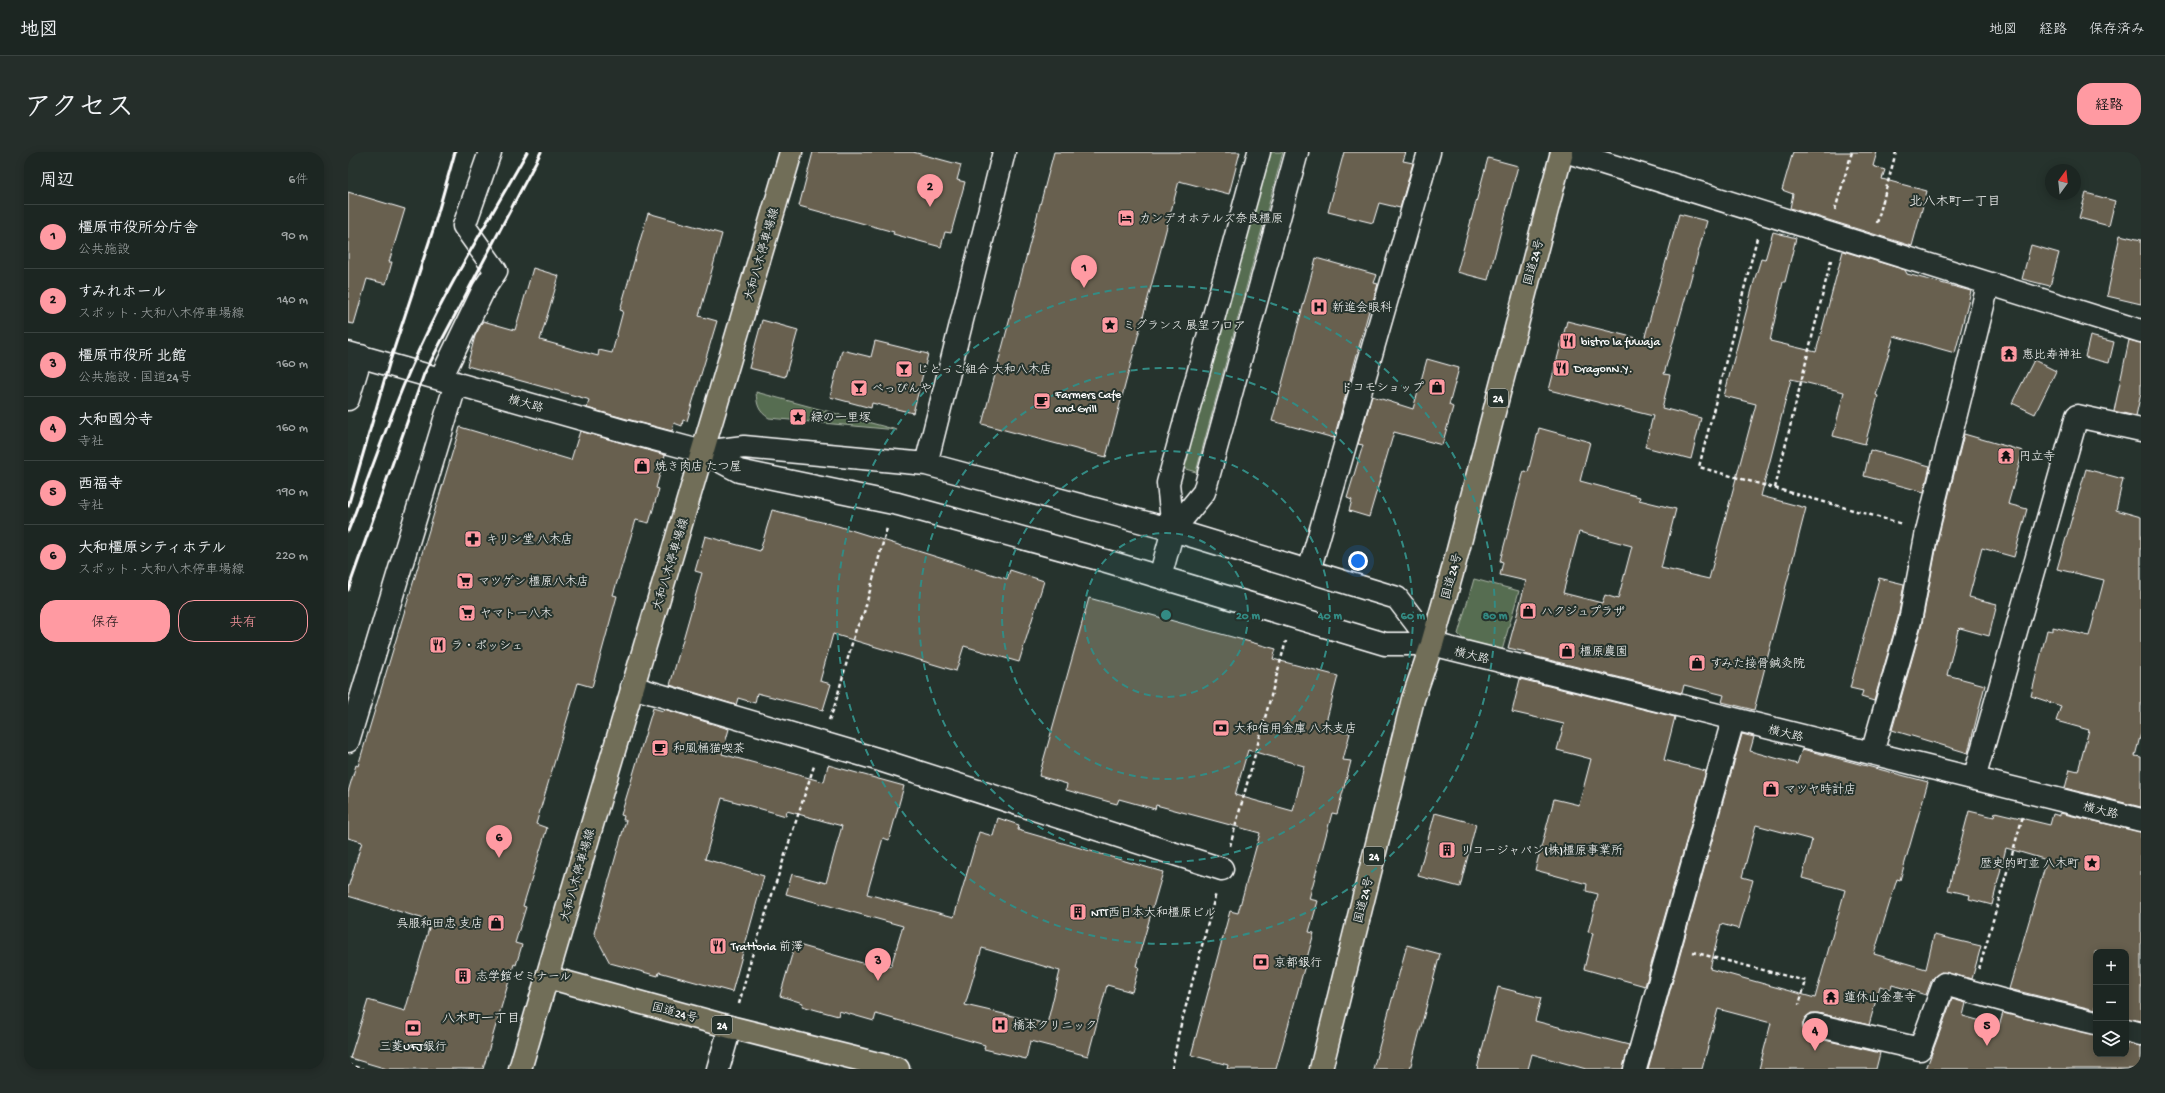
<!DOCTYPE html>
<html lang="ja">
<meta charset="utf-8">
<style>
body{margin:0;font-family:"Gochi Hand","Klee One",sans-serif;background:#252e2a;color:#f1f3f6}
.controls{position:absolute;right:12px;bottom:12px;display:grid;overflow:hidden;border-radius:8px;box-shadow:0 2px 10px #0003}
.controls button{width:36px;height:36px;display:grid;place-items:center;padding:0;border:0;border-bottom:1px solid #3a4340;background:#1c2622;color:#f1f3f6;font:20px sans-serif}
.compass{position:absolute;left:1697px;top:12px;width:36px;height:36px;border-radius:50%;background:#1c2622;box-shadow:0 2px 10px #0003;rotate:15deg}
.you{position:absolute;left:1010px;top:409px;width:14px;height:14px;margin:-10px;border:3px solid #fff;border-radius:50%;background:#1a73e8;box-shadow:0 0 0 6px #1a73e833}
.badge{display:grid;place-items:center;width:26px;height:26px;border-radius:50%;background:#ff9aa2;color:#111;font-size:13px;font-weight:700}
.pin{position:absolute;translate:-50% -33px;filter:drop-shadow(0 1px 2px #0008)}
.pin::after{content:'';position:absolute;top:21px;width:14px;height:12px;background:inherit;clip-path:polygon(0 0,100% 0,50% 100%)}
.list{margin:0;padding:0;list-style:none}
h2{display:flex;justify-content:space-between;align-items:center;height:52px;margin:0;padding:0 16px;font-size:17px}
h2 small{font-size:13px;font-weight:400;color:#a0a5a5}
.list li{display:grid;grid-template-columns:26px 1fr auto;gap:12px;align-items:center;box-sizing:border-box;height:64px;padding:0 16px;border-top:1px solid #3a4340}
.list b{display:block;font-size:15px;white-space:nowrap}
.list p{margin:0;font-size:13px;white-space:nowrap;color:#a0a5a5}
.list em{font-size:13px;font-style:normal;color:#a0a5a5}
.actions{display:flex;gap:8px;padding:12px 16px}
.actions a{flex:1;padding:9px 0;border:1px solid #ff9aa2;border-radius:16px;text-align:center;font-size:14px;color:#ff9aa2}
.actions .main{background:#ff9aa2;color:#111}
.icon{flex:none;width:22px;height:22px;fill:none;stroke:currentColor;stroke-width:2;stroke-linecap:round;stroke-linejoin:round}
.map{position:relative;flex:none;width:1793px;height:917px;overflow:hidden;border-radius:16px}
header{display:flex;align-items:center;gap:24px;box-sizing:border-box;height:56px;padding:0 20px;background:#1c2622;border-bottom:1px solid #3a4340}
header strong{font-size:19px}
nav{display:flex;gap:22px;margin-inline-start:auto;font-size:14px}
.intro{display:flex;align-items:center;justify-content:space-between;box-sizing:border-box;height:96px;padding:0 24px}
h1{margin:0;font-size:28px}
.button{padding:10px 18px;border-radius:16px;background:#ff9aa2;color:#111;font-size:14px;font-weight:700}
main{display:flex;gap:24px;padding:0 24px}
aside{flex:1;background:#1c2622;border-radius:16px;box-shadow:0 2px 10px #0003}
.map>svg:first-child{display:block}
.green{fill:#576d51;stroke:#abb6a8}
.building{fill:#676050;stroke:#fff;fill-rule:evenodd}
.lines{fill:none;stroke-linecap:round;stroke-linejoin:round}
.minor-casing{stroke:#fff;stroke-width:25}
.major-casing{stroke:#fff;stroke-width:25}
.highway-casing{stroke:#fff;stroke-width:25}
.path{stroke:#fff;stroke-width:2.5;stroke-dasharray:4 3;stroke-linecap:butt}
.minor{stroke:#26332d;stroke-width:22}
.major{stroke:#716e59;stroke-width:22}
.highway{stroke:#716e59;stroke-width:22}
.rail{stroke:#fff;stroke-width:3}
.ring{fill:none;stroke:#338b84;stroke-width:2;stroke-dasharray:7 5}
.labels{text-anchor:middle;stroke-width:4;stroke-linejoin:round;paint-order:stroke}
.shield{fill:#26332d;stroke:#bec2c0;stroke-width:1}
.shield-label{font-size:11px;font-weight:bold;fill:#fff}
.poi-label{font-size:12px;fill:#fff;stroke:#26332d;text-anchor:start}
.street-label{font-size:12px;fill:#fff;stroke:#26332d}
.neighbourhood-label{font-size:13px;fill:#fff;stroke:#26332d}
.centre{fill:#338b84;stroke:#26332d;stroke-width:2}
.ring-label{font-size:12px;text-anchor:middle;font-weight:bold;fill:#338b84;stroke:#26332d;stroke-width:4;stroke-linejoin:round;paint-order:stroke}
</style>
<header>
<strong>地図</strong>
<nav><a>地図</a><a>経路</a><a>保存済み</a></nav>
</header>
<div class="intro"><h1>アクセス</h1><a class="button">経路</a></div>
<main>
<aside>
<h2>周辺<small>6件</small></h2>
<ul class="list">
<li><span class="badge">1</span><div><b>橿原市役所分庁舎</b><p>公共施設</p></div><em>90 m</em></li>
<li><span class="badge">2</span><div><b>すみれホール</b><p>スポット · 大和八木停車場線</p></div><em>140 m</em></li>
<li><span class="badge">3</span><div><b>橿原市役所 北館</b><p>公共施設 · 国道24号</p></div><em>160 m</em></li>
<li><span class="badge">4</span><div><b>大和國分寺</b><p>寺社</p></div><em>160 m</em></li>
<li><span class="badge">5</span><div><b>西福寺</b><p>寺社</p></div><em>190 m</em></li>
<li><span class="badge">6</span><div><b>大和橿原シティホテル</b><p>スポット · 大和八木停車場線</p></div><em>220 m</em></li>
</ul>
<div class="actions"><a class="main">保存</a><a>共有</a></div>
</aside>
<div class="map">
<svg width="1793" height="917" viewBox="0 0 1793 917">
<rect width="100%" height="100%" fill="#26332d"/>
<filter id="ink" filterUnits="userSpaceOnUse"><feTurbulence type="fractalNoise" baseFrequency=".025" numOctaves="2"/><feDisplacementMap in="SourceGraphic" scale="8" xChannelSelector="R" yChannelSelector="G"/><feConvolveMatrix kernelMatrix="1 2 1 2 8 2 1 2 1" color-interpolation-filters="sRGB"/></filter>
<g filter="url(#ink)">
<path class="green" d="M920,0H935L848,320L834,316Z
M408,240L549,278L421,266C410,259 409,253 408,240Z
M1126,427L1171,439L1153,502L1124,495L1110,482Z"/>
<path class="building" d="M465,0H565L613,13L609,28L617,30L603,81L597,80L593,95L545,82L546,80L451,54Z
M706,0H892L881,42L831,29L758,305L634,272Z
M996,0H1058L1055,9L1065,11L1052,56L1031,51L1025,71L980,60Z
M1445,0H1529L1525,14L1537,18L1534,27L1579,39L1564,94L1442,56L1445,42L1434,38Z
M1140,6L1170,14L1140,128L1109,120Z
M0,40L57,57L41,110H44L38,132L19,127L6,172L0,171Z
M1738,41L1767,49L1761,74L1731,66Z
M300,61L374,82L351,164L369,169L339,269L335,268L334,274L326,271L324,279L279,267L239,256L241,248L239,247L119,214L127,184L135,169L167,178L185,116L211,124L192,188L250,204L251,198L264,201L275,159L272,158Z
M1331,62L1359,69L1316,222L1322,223L1314,256L1353,266L1343,307L1297,295L1305,264L1201,238L1219,169L1296,188Z
M1425,80L1448,86L1437,130H1435L1422,189L1468,200L1495,99L1557,118L1559,122L1623,139L1607,201L1546,184L1528,243L1530,244L1517,292L1485,284L1496,240L1443,227L1413,344L1458,356L1406,558L1374,550L1376,543L1336,533L1334,541L1177,502L1178,500L1160,496L1178,429L1152,423L1155,410L1152,409L1176,319L1180,320L1191,276L1242,290L1232,329L1292,345L1291,348L1328,357L1313,416L1361,427L1408,252L1376,244L1407,126L1413,107L1417,108ZM1231,380L1284,394L1270,447L1257,443L1254,451L1215,441Z
M1772,83L1793,88V152L1759,144Z
M1683,93L1711,101L1702,134L1674,127Z
M968,106L1029,123L1026,131L1030,132L1023,156L1022,155L986,286L924,269Z
M414,168L450,178L437,225L401,216Z
M1742,184L1766,190L1761,211L1737,205Z
M1781,188L1793,191V241L1788,264L1766,259Z
M527,189L580,202L565,261L524,251L523,256L482,245L494,198L523,205Z
M1079,207L1111,216L1101,253L1105,255L1094,293L1046,280L1021,365L1001,359L1004,348L999,346L1015,293L1010,292L1024,244L1065,257Z
M1686,208L1708,219L1687,262L1664,251Z
M112,275L223,308L232,279L317,303L308,336L311,337L301,371L288,368L265,443L269,444L244,535L230,531L188,672L199,676L175,754L178,755L167,791L174,793L168,813L166,812L135,917H39L2,906L20,848L57,859L83,769L0,744V736L14,690L0,686V640L8,613L10,614Z
M1616,282L1675,299L1660,352L1679,357L1666,405L1634,396L1621,445L1649,452L1641,484L1612,476L1610,478L1599,523L1637,533L1620,601L1544,578L1574,472L1591,382Z
M1522,298L1582,314L1576,340L1516,324Z
M1738,317L1775,327L1768,358L1793,365V581L1787,604L1793,605V655L1717,636L1722,617L1730,619L1741,578L1708,569L1713,554L1683,544L1699,478L1705,479V475L1741,484L1756,428L1709,417Z
M424,358L490,374L659,427L662,418L696,429L671,510L616,494L608,519L485,482L472,529L483,532L475,558L409,541L407,551L390,546L388,553L322,533L354,421L347,419L357,384L412,399Z
M1531,426L1556,432L1550,466L1526,549L1513,545L1515,539L1502,536Z
M741,446L928,497L925,507L990,524L977,574L1002,581L995,608L1003,609L989,662L984,661L961,747L970,749L961,780L966,781L928,917H879L880,913L843,903L882,759L890,761L912,681L808,653L807,657L771,647L769,652L718,638L719,632L691,624ZM900,598L956,614L945,659L887,643Z
M1172,527L1327,565L1316,608L1358,619L1297,834L1236,817L1245,781L1240,780L1250,742L1238,739L1239,732L1187,718L1206,647L1231,653L1243,607L1209,598L1216,572L1164,560Z
M305,556L315,559L316,557L381,577L374,602L476,630L480,613L556,634L541,688L535,686L519,742L606,765L631,680L645,684L650,666L671,673L670,678L815,720L788,814L791,815L784,840L759,833L740,904L682,889L678,907L636,897L637,893L528,862L526,869L491,859L490,864L454,854L455,851L432,844L447,792L518,812L519,807L543,814L555,774L438,742L444,722L478,731L494,674L439,659L438,664L374,646L357,707L416,724L384,840L329,825L311,820L310,824L262,811L246,781L278,668H275L276,664L273,663ZM634,796L712,819L699,872L617,853Z
M1394,582L1406,585L1402,599L1449,612L1454,597L1580,630L1552,728L1549,727L1526,802L1578,817L1586,783L1633,794L1624,827L1593,820L1584,827L1578,843L1544,833L1543,837L1532,834L1521,873L1470,861H1463L1458,865L1455,871V877L1464,885L1532,901L1528,917H1411L1423,871L1370,857L1354,917H1300ZM1408,673L1464,688L1454,726L1497,738L1467,846L1362,817L1373,772L1391,777L1405,728L1394,725Z
M1621,659L1646,665L1647,660L1702,673L1705,662L1712,664V661L1793,680V869L1778,866V800H1748V858L1661,837L1699,708L1658,696L1644,753L1621,747L1622,743L1600,738Z
M1087,661L1128,672L1112,735L1070,724Z
M1059,793L1092,802L1062,917H1025Z
M1150,835L1193,846L1187,869L1281,893L1275,917H1238L1184,902L1180,917H1129Z
M1604,847L1618,851L1615,864L1651,874L1655,861L1748,883V902H1778V891L1793,894V917H1578Z"/>
<g class="lines">
<g class="minor-casing">
<path id="minor" d="M1220,0L1793,179
M0,201L276,279L355,300L391,319L550,352L758,409L1037,492H1084L1793,668
M93,226L136,137L148,119L116,74L142,0
M0,247L13,204
M355,300L396,295L578,312L825,378L1049,446L1084,492
M578,312L656,0
M825,378L820,331L911,0
M961,419L1081,0
M812,425L825,378L856,340L949,0
M284,535L532,608L874,717
M0,589L108,231
M1524,601L1562,469L1579,379L1640,133
M1626,627L1729,264L1793,278
M1467,873L1572,897L1596,832L1672,853L1748,871
M1778,878L1793,882
M370,917L382,875
M1287,917L1385,568"/>
</g>
<g class="major-casing">
<path id="major" d="M199,825L443,0"/>
</g>
<g class="highway-casing">
<path id="highway" d="M172,917L199,825L382,875L550,917
M973,917L1065,547L1084,492L1104,421L1214,0"/>
</g>
<path class="path" d="M1487,58L1504,0
M1529,71L1548,0
M1409,86L1351,315L1555,372
M1427,336L1483,108
M481,568L486,556L508,477L515,464L539,376
M882,694L938,489
M1345,800L1458,829L1451,853
M1631,817L1675,664
M391,852L403,807L466,614
M0,913L15,917
M824,917L831,880L868,741"/>
<use href="#minor" class="minor"/>
<use href="#major" class="major"/>
<use href="#highway" class="highway"/>
<path class="rail" d="M0,354L41,212L85,78L107,0
M0,379C21,326 39,271 62,218C94,142 139,72 179,0
M0,438L76,222L193,0"/>
</g>
</g>
<circle cx="818" cy="463" r="82" fill="#338b84" fill-opacity=".12"/>
<g class="ring">
<circle cx="818" cy="463" r="82"/>
<circle cx="818" cy="463" r="164"/>
<circle cx="818" cy="463" r="247"/>
<circle cx="818" cy="463" r="329"/>
</g>
<defs>
<g id="hotel-square" transform="scale(0.9)"><rect x="-9" y="-9" width="18" height="18" rx="4" fill="#ff9aa2" stroke="#26332d"/><path d="M-6-4.5h1.5V1H6V5H4.5V3h-9V5H-6ZM-4 0a1.8 1.8 0 1 1 3.6 0ZM.5 0V-2.5h3Q6-2.5 6 0Z" fill="#111"/></g>
<g id="hospital-square" transform="scale(0.9)"><rect x="-9" y="-9" width="18" height="18" rx="4" fill="#ff9aa2" stroke="#26332d"/><path d="M-5-5h3v3.5h4V-5h3V5h-3V1.5h-4V5h-3Z" fill="#111"/></g>
<g id="sight-square" transform="scale(0.9)"><rect x="-9" y="-9" width="18" height="18" rx="4" fill="#ff9aa2" stroke="#26332d"/><path d="M0-6L1.8-2.2L6-1.7L2.9 1.2L3.7 5.4L0 3.3L-3.7 5.4L-2.9 1.2L-6-1.7L-1.8-2.2Z" fill="#111"/></g>
<g id="restaurant-square" transform="scale(0.9)"><rect x="-9" y="-9" width="18" height="18" rx="4" fill="#ff9aa2" stroke="#26332d"/><path d="M-5-6h1v4h1v-4h1v4h1v-4h1v5L-1.5 .5V6h-2V.5L-5-1ZM5-6V6H3V1.5H1.5Q1.5-4 5-6Z" fill="#111"/></g>
<g id="temple-square" transform="scale(0.9)"><rect x="-9" y="-9" width="18" height="18" rx="4" fill="#ff9aa2" stroke="#26332d"/><path d="M0-6L5-2H3V0L6.5 2.5H4V6H1.5V3h-3V6H-4V2.5H-6.5L-3 0V-2H-5Z" fill="#111"/></g>
<g id="bar-square" transform="scale(0.9)"><rect x="-9" y="-9" width="18" height="18" rx="4" fill="#ff9aa2" stroke="#26332d"/><path d="M-6-5H6L.8 .8V4.5H3.5V6h-7V4.5H-.8V.8Z" fill="#111"/></g>
<g id="shop-square" transform="scale(0.9)"><rect x="-9" y="-9" width="18" height="18" rx="4" fill="#ff9aa2" stroke="#26332d"/><path d="M-5-2.5h2.3a2.7 3.5 0 0 1 5.4 0H5L5.5 6h-11ZM-1.5-2.5h3a1.5 2.3 0 0 0-3 0Z" fill="#111"/></g>
<g id="cafe-square" transform="scale(0.9)"><rect x="-9" y="-9" width="18" height="18" rx="4" fill="#ff9aa2" stroke="#26332d"/><path d="M-5.5-4.5H6V0H3Q3 3.5 0 3.5H-2.5Q-5.5 3.5-5.5 0ZM3-3.2v2h1.7v-2ZM-6 4.5H4V6H-6Z" fill="#111"/></g>
<g id="pharmacy-square" transform="scale(0.9)"><rect x="-9" y="-9" width="18" height="18" rx="4" fill="#ff9aa2" stroke="#26332d"/><path d="M-2-6h4v4h4v4h-4v4h-4v-4h-4v-4h4Z" fill="#111"/></g>
<g id="supermarket-square" transform="scale(0.9)"><rect x="-9" y="-9" width="18" height="18" rx="4" fill="#ff9aa2" stroke="#26332d"/><path d="M-6-5.5h2.5l.6 2H6L4.5 2H-2.5L-4.4-4H-6ZM-1.5 3.2a1.3 1.3 0 1 0 .1 0ZM3 3.2a1.3 1.3 0 1 0 .1 0Z" fill="#111"/></g>
<g id="bank-square" transform="scale(0.9)"><rect x="-9" y="-9" width="18" height="18" rx="4" fill="#ff9aa2" stroke="#26332d"/><path d="M-6-4H6V4H-6ZM0-2.3a2.3 2.3 0 1 0 0 4.6a2.3 2.3 0 1 0 0-4.6Z" fill="#111"/></g>
<g id="building-square" transform="scale(0.9)"><rect x="-9" y="-9" width="18" height="18" rx="4" fill="#ff9aa2" stroke="#26332d"/><path d="M-4-6H4V6H1V3H-1V6H-4ZM-2.5-4.3h1.7v1.8h-1.7ZM.8-4.3h1.7v1.8H.8ZM-2.5-1h1.7V.8h-1.7ZM.8-1h1.7V.8H.8Z" fill="#111"/></g>
</defs>
<g fill-rule="evenodd">
<use href="#hotel-square" x="778" y="66"/>
<use href="#hospital-square" x="971" y="155"/>
<use href="#sight-square" x="762" y="173"/>
<use href="#restaurant-square" x="1220" y="189"/>
<use href="#temple-square" x="1661" y="202"/>
<use href="#restaurant-square" x="1213" y="216"/>
<use href="#bar-square" x="556" y="217"/>
<use href="#shop-square" x="1089" y="235"/>
<use href="#bar-square" x="511" y="236"/>
<use href="#cafe-square" x="694" y="249"/>
<use href="#sight-square" x="450" y="265"/>
<use href="#temple-square" x="1658" y="304"/>
<use href="#shop-square" x="294" y="314"/>
<use href="#pharmacy-square" x="125" y="387"/>
<use href="#supermarket-square" x="117" y="429"/>
<use href="#shop-square" x="1180" y="459"/>
<use href="#supermarket-square" x="119" y="461"/>
<use href="#restaurant-square" x="90" y="493"/>
<use href="#shop-square" x="1219" y="499"/>
<use href="#shop-square" x="1349" y="511"/>
<use href="#bank-square" x="873" y="576"/>
<use href="#cafe-square" x="312" y="596"/>
<use href="#shop-square" x="1423" y="637"/>
<use href="#building-square" x="1099" y="698"/>
<use href="#sight-square" x="1744" y="711"/>
<use href="#building-square" x="730" y="760"/>
<use href="#shop-square" x="148" y="771"/>
<use href="#restaurant-square" x="370" y="794"/>
<use href="#bank-square" x="913" y="810"/>
<use href="#building-square" x="115" y="824"/>
<use href="#temple-square" x="1483" y="845"/>
<use href="#hospital-square" x="652" y="873"/>
<use href="#bank-square" x="65" y="876"/>
</g>
<g class="labels">
<g class="shield">
<rect x="1140" y="237" width="20" height="18" rx="3"/>
<rect x="1016" y="695" width="20" height="18" rx="3"/>
<rect x="364" y="864" width="20" height="18" rx="3"/>
</g>
<g class="shield-label">
<text x="1150" y="250">24</text>
<text x="1026" y="708">24</text>
<text x="374" y="877">24</text>
</g>
<g class="poi-label">
<text x="791" y="70">カンデオホテルズ奈良橿原</text>
<text x="984" y="159">新進会眼科</text>
<text x="775" y="177">ミグランス 展望フロア</text>
<text x="1233" y="193">bistro la fuwaja</text>
<text x="1674" y="206">恵比寿神社</text>
<text x="1226" y="220">DragonN.Y.</text>
<text x="569" y="221">じとっこ組合 大和八木店</text>
<text x="1076" y="239" text-anchor="end">ドコモショップ</text>
<text x="524" y="240">べっぴんや</text>
<text x="707" y="246">Farmers Cafe<tspan x="707" dy="14">and Grill</tspan></text>
<text x="463" y="269">緑の一里塚</text>
<text x="1671" y="308">円立寺</text>
<text x="307" y="318">焼き肉店 たつ屋</text>
<text x="138" y="391">キリン堂 八木店</text>
<text x="130" y="433">マツゲン 橿原八木店</text>
<text x="1193" y="463">ハクジュプラザ</text>
<text x="132" y="465">ヤマトー八木</text>
<text x="103" y="497">ラ・ポッシェ</text>
<text x="1232" y="503">橿原農園</text>
<text x="1362" y="515">すみた接骨鍼灸院</text>
<text x="886" y="580">大和信用金庫 八木支店</text>
<text x="325" y="600">和風桶猫喫茶</text>
<text x="1436" y="641">マツヤ時計店</text>
<text x="1112" y="702">リコージャパン(株)橿原事業所</text>
<text x="1731" y="715" text-anchor="end">歴史的町並 八木町</text>
<text x="743" y="764">NTT西日本大和橿原ビル</text>
<text x="135" y="775" text-anchor="end">呉服和田忠 支店</text>
<text x="383" y="798">Trattoria 前澤</text>
<text x="926" y="814">京都銀行</text>
<text x="128" y="828">志学館ゼミナール</text>
<text x="1496" y="849">蓮休山金臺寺</text>
<text x="665" y="877">橋本クリニック</text>
<text x="65" y="898" text-anchor="middle">三菱UFJ銀行</text>
</g>
<g class="street-label">
<text transform="translate(413 102) rotate(-74)" y="4">大和八木停車場線</text>
<text transform="translate(1185 110) rotate(-75)" y="4">国道24号</text>
<text transform="translate(178 251) rotate(16)" y="4">横大路</text>
<text transform="translate(322 412) rotate(-73)" y="4">大和八木停車場線</text>
<text transform="translate(1103 424) rotate(-75)" y="4">国道24号</text>
<text transform="translate(1124 503) rotate(14)" y="4">横大路</text>
<text transform="translate(1438 581) rotate(14)" y="4">横大路</text>
<text transform="translate(1753 658) rotate(14)" y="4">横大路</text>
<text transform="translate(229 723) rotate(-74)" y="4">大和八木停車場線</text>
<text transform="translate(1015 748) rotate(-76)" y="4">国道24号</text>
<text transform="translate(327 860) rotate(15)" y="4">国道24号</text>
</g>
<g class="neighbourhood-label">
<text x="1607" y="53">北八木町一丁目</text>
<text x="133" y="870">八木町一丁目</text>
</g>
</g>
<circle cx="818" cy="463" r="6" class="centre"/>
<g class="ring-label">
<text x="900" y="467">20 m</text>
<text x="982" y="467">40 m</text>
<text x="1065" y="467">60 m</text>
<text x="1147" y="467">80 m</text>
</g>
</svg>
<div class="controls">
<button>+</button>
<button>−</button>
<button><svg class="icon" aria-label="layers" viewBox="0 0 24 24"><path d="M12 4l9 5-9 5-9-5zM3 14l9 5 9-5"/></svg></button>
</div>
<svg class="compass" viewBox="-18 -18 36 36"><path d="M0-13l5 13h-10z" fill="#e53935"/><path d="M0 13l5-13h-10z" fill="#a0a5a5"/></svg>
<div class="you"></div>
<div class="pin badge" style="left:736px;top:136px">1</div>
<div class="pin badge" style="left:582px;top:55px">2</div>
<div class="pin badge" style="left:530px;top:829px">3</div>
<div class="pin badge" style="left:1467px;top:899px">4</div>
<div class="pin badge" style="left:1639px;top:894px">5</div>
<div class="pin badge" style="left:151px;top:706px">6</div>
</div>
</main>
